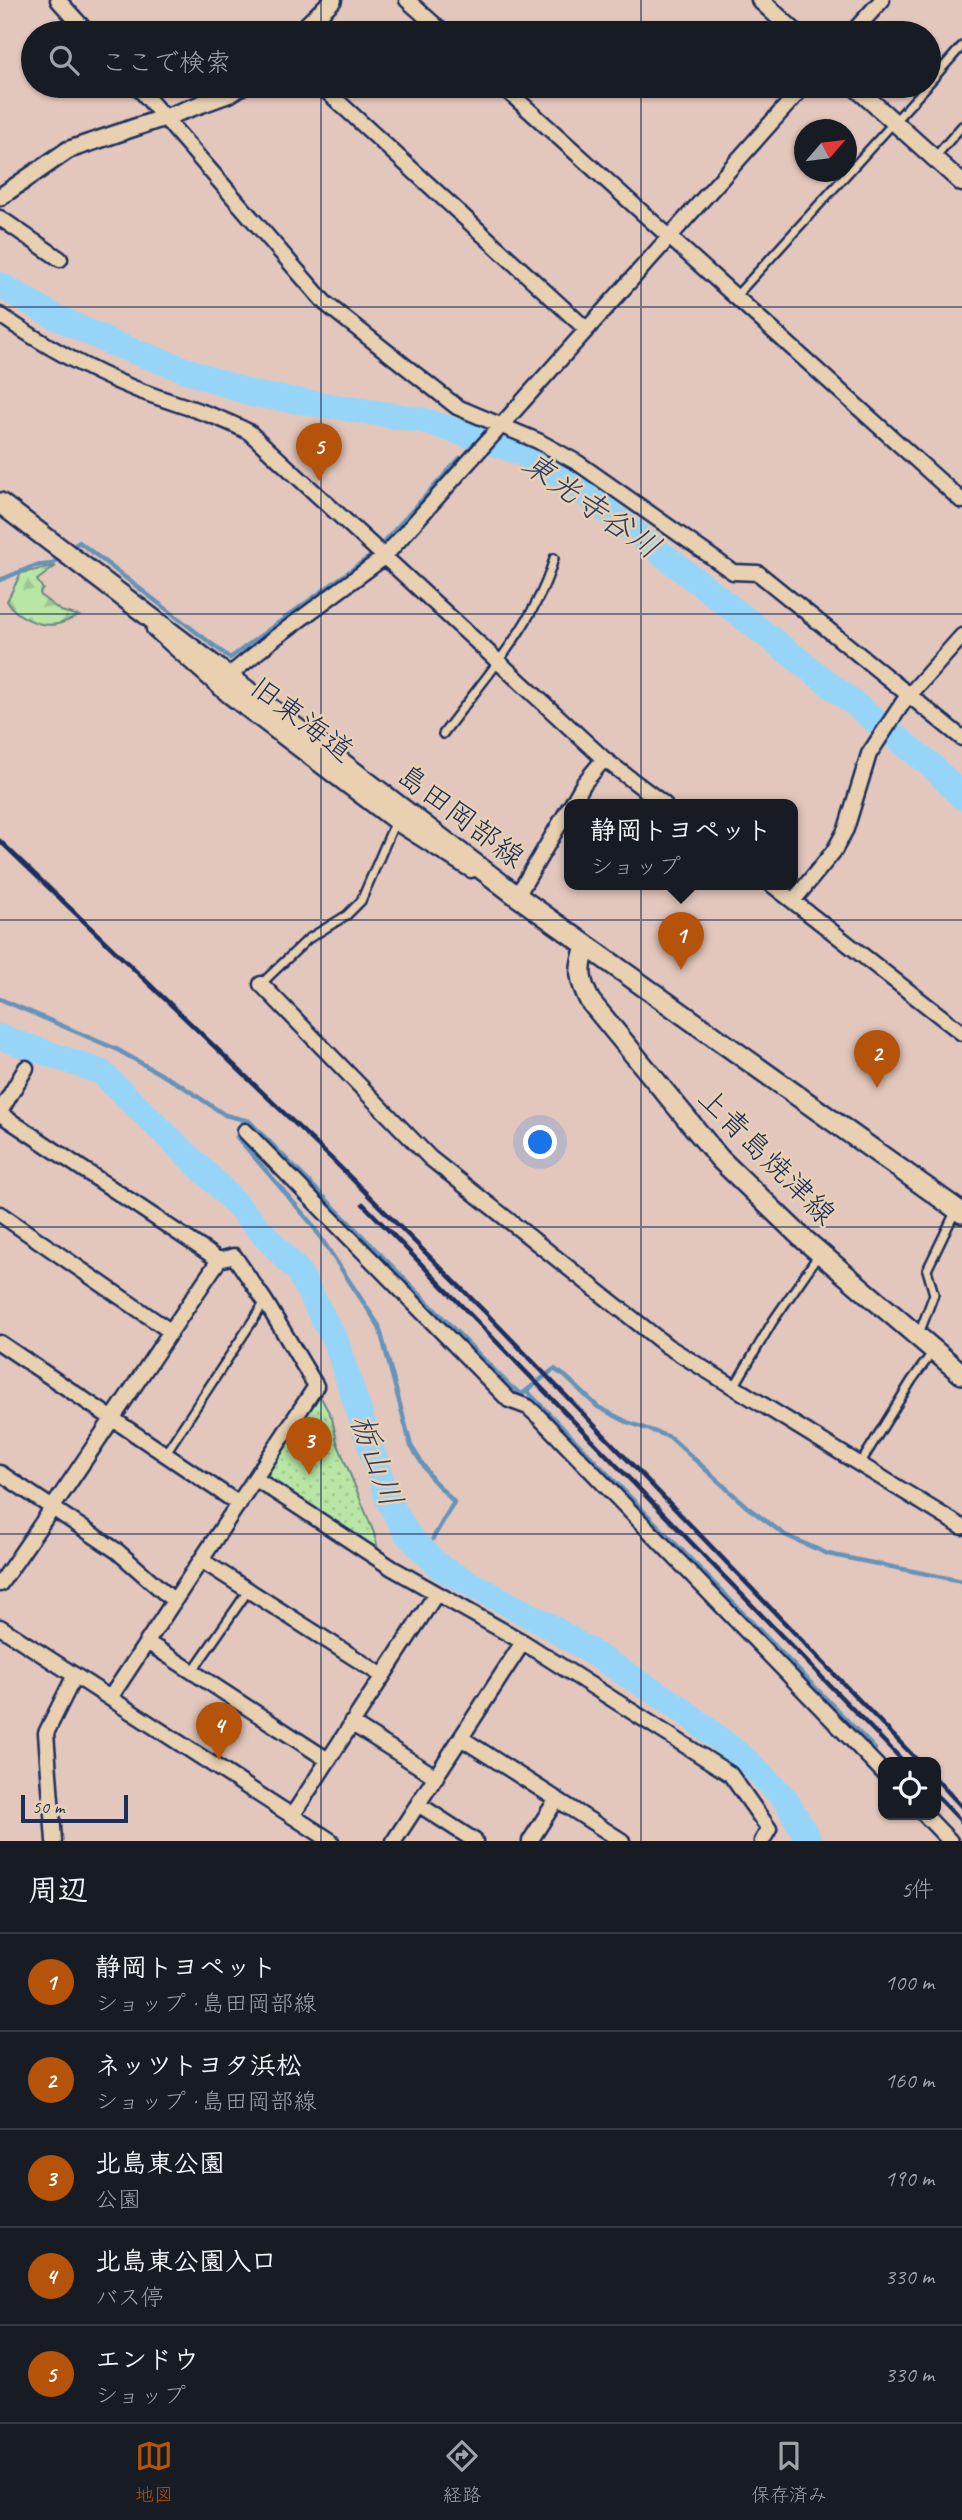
<!DOCTYPE html>
<html lang="ja">
<meta charset="utf-8">
<style>
body{margin:0;font-family:Caveat,"Klee One",sans-serif;background:#242831;color:#f1f3f6}
.controls{position:absolute;right:21px;bottom:21px;display:grid;overflow:hidden;border-radius:14px;box-shadow:0 2px 5px #0004}
.controls button{width:63px;height:63px;display:grid;place-items:center;padding:0;border:0;border-bottom:2px solid #363941;background:#171b24;color:#f1f3f6;font:35px sans-serif}
.compass{position:absolute;left:794px;top:119px;width:63px;height:63px;border-radius:50%;background:#171b24;box-shadow:0 2px 5px #0004;rotate:62deg}
.scale{position:absolute;left:21px;bottom:18px;width:107px;box-sizing:border-box;padding-left:7px;border:4px solid #1b2f5e;border-top:0;font-size:19px;line-height:24px;white-space:nowrap;color:#1b2f5e;-webkit-text-stroke:5px #e8d0b0;paint-order:stroke}
.you{position:absolute;left:541px;top:1143px;width:24px;height:24px;margin:-18px;border:5px solid #fff;border-radius:50%;background:#1a73e8;box-shadow:0 0 0 10px #1a73e833}
.badge{display:grid;place-items:center;width:46px;height:46px;border-radius:50%;background:#b45309;color:#fff;font-size:23px;font-weight:700}
.pin{position:absolute;translate:-50% -58px;filter:drop-shadow(0 2px 4px #0008)}
.pin::after{content:'';position:absolute;top:37px;width:24px;height:21px;background:inherit;clip-path:polygon(0 0,100% 0,50% 100%)}
.popup{position:absolute;left:564px;top:799px;width:234px;height:91px;box-sizing:border-box;display:grid;place-content:center;border-radius:14px;background:#171b24;filter:drop-shadow(0 2px 5px #0005);font-size:23px;white-space:nowrap;color:#9ea1a6}
.popup b{font-size:26px;color:#f1f3f6}
.popup::after{content:'';position:absolute;left:50%;top:100%;margin-left:-14px;border:14px solid transparent;border-top-color:#171b24}
.list{margin:0;padding:0;list-style:none}
h2{display:flex;justify-content:space-between;align-items:center;height:91px;margin:0;padding:0 28px;font-size:30px}
h2 small{font-size:23px;font-weight:400;color:#9ea1a6}
.list li{display:grid;grid-template-columns:46px 1fr auto;gap:21px;align-items:center;box-sizing:border-box;height:98px;padding:0 28px;border-top:2px solid #363941}
.list b{display:block;font-size:26px;white-space:nowrap}
.list p{margin:0;font-size:23px;white-space:nowrap;color:#9ea1a6}
.list em{font-size:23px;font-style:normal;color:#9ea1a6}
.icon{flex:none;width:38px;height:38px;fill:none;stroke:currentColor;stroke-width:2;stroke-linecap:round;stroke-linejoin:round}
.map{position:relative;flex:none;width:962px;height:1841px;overflow:hidden}
.search{position:absolute;background:#171b24;box-shadow:0 2px 5px #0004;left:21px;right:21px;top:21px;height:77px;display:flex;align-items:center;gap:18px;box-sizing:border-box;padding:0 24px;border-radius:38px;color:#9ea1a6;font-size:26px}
.sheet{height:581px;background:#171b24}
nav{display:flex;justify-content:space-around;align-items:center;box-sizing:border-box;height:98px;border-top:2px solid #363941;background:#171b24;font-size:19px;color:#9ea1a6}
nav a{display:grid;justify-items:center;gap:4px}
nav .on{color:#b45309}
.map>svg:first-child{display:block}
.forest{fill:url(#forest-firs);stroke:#698a82;stroke-width:2}
.park{fill:url(#park-dots);stroke:#698a82;stroke-width:2}
.lines{fill:none;stroke-linecap:round;stroke-linejoin:round}
.stream{stroke:#6593ba;stroke-width:4.5}
.river{stroke:#97d5f8;stroke-width:26}
.service-casing{stroke:#1b2f5e;stroke-width:12}
.minor-casing{stroke:#1b2f5e;stroke-width:19}
.tertiary-casing{stroke:#1b2f5e;stroke-width:21}
.secondary-casing{stroke:#1b2f5e;stroke-width:24}
.service{stroke:#e8d0b0;stroke-width:7}
.minor{stroke:#e8d0b0;stroke-width:14}
.tertiary{stroke:#e8d0b0;stroke-width:16}
.secondary{stroke:#e8d0b0;stroke-width:19}
.rail{stroke:#1b2f5e;stroke-width:4.5}
.grid{fill:none;stroke:#1b2f5e;stroke-width:2;stroke-opacity:0.55}
.labels{text-anchor:middle;stroke-width:5;stroke-linejoin:round;paint-order:stroke}
.street-label{font-size:30px;fill:#1b2f5e;stroke:#e8d0b0}
.water-label{font-size:32px;font-style:italic;fill:#27406d;stroke:#e8d0b0}
</style>
<div class="map">
<svg width="962" height="1841" viewBox="0 0 962 1841">
<defs>
<pattern id="forest-firs" width="22" height="20" patternUnits="userSpaceOnUse" patternTransform="scale(1.75)"><rect width="22" height="20" fill="#b7e6a5"/><path d="M5 1l3.5 6h-7zM16 11l3.5 6h-7z" fill="#9dc690"/></pattern>
<pattern id="park-dots" width="8" height="8" patternUnits="userSpaceOnUse" patternTransform="scale(1.75)"><rect width="8" height="8" fill="#b7e6a5"/><path d="M2 2h.1M6 6h.1" fill="none" stroke="#9dc690" stroke-width="1.8" stroke-linecap="round"/></pattern>
</defs>
<rect width="100%" height="100%" fill="#e3c7bd"/>
<filter id="ink" filterUnits="userSpaceOnUse"><feTurbulence type="fractalNoise" baseFrequency=".0143" numOctaves="2"/><feDisplacementMap in="SourceGraphic" scale="14" xChannelSelector="R" yChannelSelector="G"/><feConvolveMatrix kernelMatrix="1 2 1 2 8 2 1 2 1" color-interpolation-filters="sRGB"/></filter>
<g filter="url(#ink)">
<path class="forest" d="M56,566L37,580L43,589L40,592L41,596L61,611L79,616C71,619 64,623 57,624C40,628 15,616 7,601L21,573Z"/>
<path class="park" d="M320,1396L332,1418L337,1442L374,1533L378,1549L268,1479L267,1472L315,1397Z"/>
<g class="lines">
<path class="stream" d="M70,550L79,542L230,658L372,555L460,458
M0,580L34,566L52,564L60,557
M0,999L116,1049L182,1086L225,1115L249,1121L510,1386L522,1394L554,1369L565,1376L598,1407L627,1422L670,1437L747,1507L785,1535L828,1554L962,1581
M237,1137L311,1223L379,1326L411,1446L432,1479L454,1502L425,1552
M527,1391L875,1749L870,1754
M710,1604L782,1678"/>
<path class="river" d="M0,285L52,315L114,344L252,394L422,420L520,452L566,480L599,505L851,701L932,766L962,797
M0,1037L101,1072L218,1185L298,1271L336,1342L388,1500L408,1535L441,1568L551,1627L677,1706L746,1760L786,1800L809,1841"/>
<g class="service-casing">
<path id="service" d="M929,83L962,46
M935,157L962,126
M735,297L927,86
M443,734C482,681 537,622 554,558
M261,984L308,939L347,915L361,901L395,822
M919,1334L934,1294L927,1270L956,1210
M734,1387L773,1321L820,1253
M165,1454L265,1302
M860,1464L912,1380L932,1353
M192,1672L248,1591"/>
</g>
<g class="minor-casing">
<path id="minor" d="M58,0L88,33
M407,0L444,33
M852,33L882,0
M137,86L325,303L457,407L538,441L578,463L733,572L758,573L962,738
M321,86L586,329
M502,86L962,501
M0,218L60,259
M0,315C42,344 86,369 133,388C172,404 209,411 249,432L604,759L664,804
M154,629L229,696L395,822L471,870
M228,676L276,637L383,558L804,86
M572,804L584,783L604,759
M771,884L962,1033
M510,892L517,896L569,808
M793,901L834,851L846,829L869,754L904,701L962,636
M261,984L430,1158L667,1346L962,1527
M0,1112L26,1068
M0,1114L219,1260
M245,1131L509,1400L528,1407L539,1417L883,1772
M0,1214L170,1331
M0,1343L239,1504
M0,1473L117,1551L174,1601
M256,1479L392,1568L523,1642L730,1774L769,1829L762,1841
M201,1560L383,1676
M0,1584C75,1477 146,1367 219,1260L234,1256L265,1301L316,1386L110,1698
M0,1627L331,1841
M147,1642L328,1760
M351,1723L436,1777
M461,1738L622,1841
M418,1804L475,1841
M925,1815L950,1841
M292,1816L436,1594
M54,1841L46,1733L75,1675
M394,1841L523,1642
M530,1841L557,1799"/>
</g>
<g class="tertiary-casing">
<path id="tertiary" d="M760,0L796,33
M299,33L333,0
M854,86L962,183
M0,197L68,150L166,117L229,94L242,86"/>
</g>
<g class="secondary-casing">
<path id="secondary" d="M0,503L517,896L962,1213
M586,947C578,969 579,980 590,1001L720,1159L800,1236L962,1374"/>
</g>
<use href="#service" class="service"/>
<use href="#minor" class="minor"/>
<use href="#tertiary" class="tertiary"/>
<use href="#secondary" class="secondary"/>
<path class="rail" d="M0,841L333,1160L487,1314L919,1762
M363,1204L904,1762
M936,1779L962,1807
M936,1795L962,1822"/>
</g>
</g>
<path class="grid" d="M321,0V33M641,0V33M321,86V1841M641,86V1841M0,307H962M0,614H962M0,920H962M0,1227H962M0,1534H962"/>
<g class="labels">
<g class="street-label">
<text transform="translate(302 719) rotate(37)" y="10">旧東海道</text>
<text transform="translate(461 816) rotate(37)" y="10">島田岡部線</text>
<text transform="translate(767 1156) rotate(45)" y="10">上青島焼津線</text>
</g>
<g class="water-label">
<text transform="translate(592 505) rotate(35)" y="11">東光寺谷川</text>
<text transform="translate(377 1460) rotate(70)" y="11">栃山川</text>
</g>
</g>
</svg>
<div class="controls">
<button><svg class="icon" aria-label="locate" viewBox="0 0 24 24"><circle cx="12" cy="12" r="6"/><path d="M12 2v4M12 18v4M2 12h4M18 12h4"/></svg></button>
</div>
<svg class="compass" viewBox="-18 -18 36 36"><path d="M0-13l5 13h-10z" fill="#e53935"/><path d="M0 13l5-13h-10z" fill="#9ea1a6"/></svg>
<div class="scale">50 m</div>
<div class="you"></div>
<div class="pin badge" style="left:681px;top:970px">1</div>
<div class="popup"><b>静岡トヨペット</b>ショップ</div>
<div class="pin badge" style="left:877px;top:1088px">2</div>
<div class="pin badge" style="left:309px;top:1475px">3</div>
<div class="pin badge" style="left:219px;top:1760px">4</div>
<div class="pin badge" style="left:319px;top:481px">5</div>
<div class="search"><svg class="icon" aria-label="search" viewBox="0 0 24 24"><circle cx="10" cy="10" r="6"/><path d="M15 15l6 6"/></svg>ここで検索</div>
</div>
<section class="sheet">
<h2>周辺<small>5件</small></h2>
<ul class="list">
<li><span class="badge">1</span><div><b>静岡トヨペット</b><p>ショップ · 島田岡部線</p></div><em>100 m</em></li>
<li><span class="badge">2</span><div><b>ネッツトヨタ浜松</b><p>ショップ · 島田岡部線</p></div><em>160 m</em></li>
<li><span class="badge">3</span><div><b>北島東公園</b><p>公園</p></div><em>190 m</em></li>
<li><span class="badge">4</span><div><b>北島東公園入口</b><p>バス停</p></div><em>330 m</em></li>
<li><span class="badge">5</span><div><b>エンドウ</b><p>ショップ</p></div><em>330 m</em></li>
</ul>
</section>
<nav>
<a class="on"><svg class="icon" aria-label="map" viewBox="0 0 24 24"><path d="M3 6l6-2 6 2 6-2v14l-6 2-6-2-6 2zM9 4v14M15 6v14"/></svg>地図</a>
<a><svg class="icon" aria-label="directions" viewBox="0 0 24 24"><path d="M12 3l9 9-9 9-9-9zM9 14v-3h6M13 9l2 2-2 2"/></svg>経路</a>
<a><svg class="icon" aria-label="saved" viewBox="0 0 24 24"><path d="M7 4h10v16l-5-4-5 4z"/></svg>保存済み</a>
</nav>
